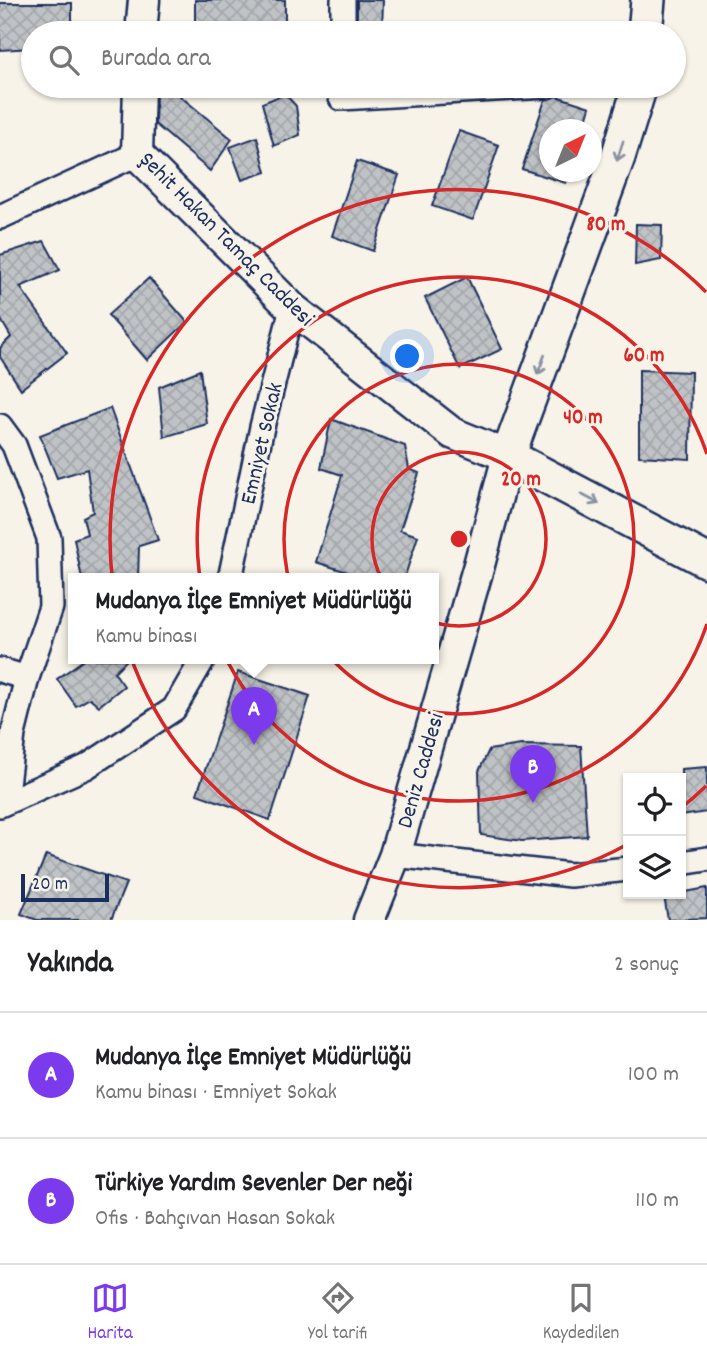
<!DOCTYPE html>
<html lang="tr">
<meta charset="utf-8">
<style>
body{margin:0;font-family:Dekko,sans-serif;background:#f6f6f6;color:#202124}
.controls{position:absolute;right:21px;bottom:21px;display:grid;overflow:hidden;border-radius:0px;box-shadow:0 2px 5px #0004}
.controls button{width:63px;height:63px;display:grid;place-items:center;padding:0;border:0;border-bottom:2px solid #e0e0e0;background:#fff;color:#202124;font:35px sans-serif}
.compass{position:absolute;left:539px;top:119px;width:63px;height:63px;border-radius:50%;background:#fff;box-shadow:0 2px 5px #0004;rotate:43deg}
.scale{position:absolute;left:21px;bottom:18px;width:88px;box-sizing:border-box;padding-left:7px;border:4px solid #1b2f5e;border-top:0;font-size:19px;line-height:24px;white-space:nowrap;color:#1b2f5e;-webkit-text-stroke:5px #f7f3e8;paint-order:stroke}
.you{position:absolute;left:408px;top:357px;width:24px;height:24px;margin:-18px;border:5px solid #fff;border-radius:50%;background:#1a73e8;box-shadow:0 0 0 10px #1a73e833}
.badge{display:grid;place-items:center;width:46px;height:46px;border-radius:50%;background:#7c3aed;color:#fff;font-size:23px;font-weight:700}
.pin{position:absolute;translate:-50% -58px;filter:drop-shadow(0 2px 4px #0008)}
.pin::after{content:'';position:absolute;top:37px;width:24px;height:21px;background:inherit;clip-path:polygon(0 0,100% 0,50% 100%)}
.popup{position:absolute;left:68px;top:573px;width:371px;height:91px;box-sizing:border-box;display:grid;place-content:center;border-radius:0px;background:#fff;filter:drop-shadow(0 2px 5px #0005);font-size:23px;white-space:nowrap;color:#757577}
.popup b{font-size:26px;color:#202124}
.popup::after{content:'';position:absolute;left:50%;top:100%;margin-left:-14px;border:14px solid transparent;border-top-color:#fff}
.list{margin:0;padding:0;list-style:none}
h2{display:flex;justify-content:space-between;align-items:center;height:91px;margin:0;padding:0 28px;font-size:30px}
h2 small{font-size:23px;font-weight:400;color:#757577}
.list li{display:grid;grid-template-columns:46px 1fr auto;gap:21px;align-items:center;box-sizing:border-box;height:126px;padding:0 28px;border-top:2px solid #e0e0e0}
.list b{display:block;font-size:26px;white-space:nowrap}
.list p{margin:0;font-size:23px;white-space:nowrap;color:#757577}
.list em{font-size:23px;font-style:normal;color:#757577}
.icon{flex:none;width:38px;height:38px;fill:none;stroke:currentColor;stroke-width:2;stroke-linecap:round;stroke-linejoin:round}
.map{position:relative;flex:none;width:707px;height:920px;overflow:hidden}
.search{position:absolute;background:#fff;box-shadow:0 2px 5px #0004;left:21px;right:21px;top:21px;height:77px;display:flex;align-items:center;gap:18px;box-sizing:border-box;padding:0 24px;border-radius:38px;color:#757577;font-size:26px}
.sheet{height:343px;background:#fff}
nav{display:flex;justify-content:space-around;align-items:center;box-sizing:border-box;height:98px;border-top:2px solid #e0e0e0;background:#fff;font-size:19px;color:#757577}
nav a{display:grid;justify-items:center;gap:4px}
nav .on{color:#7c3aed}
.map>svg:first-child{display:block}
.building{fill:url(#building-cross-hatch);stroke:#1b2f5e;stroke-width:2}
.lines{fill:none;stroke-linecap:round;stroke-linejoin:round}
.minor-casing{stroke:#1b2f5e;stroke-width:28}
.tertiary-casing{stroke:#1b2f5e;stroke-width:35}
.secondary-casing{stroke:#1b2f5e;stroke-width:38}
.minor{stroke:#f7f3e8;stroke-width:23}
.tertiary{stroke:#f7f3e8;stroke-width:30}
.secondary{stroke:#f7f3e8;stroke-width:33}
.oneway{stroke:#8991a3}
.ring{fill:none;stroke:#d62828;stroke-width:3.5}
.labels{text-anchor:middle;stroke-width:6;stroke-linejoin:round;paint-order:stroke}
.street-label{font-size:23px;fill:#1b2f5e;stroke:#f7f3e8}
.centre{fill:#d62828;stroke:#f7f3e8;stroke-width:3.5}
.ring-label{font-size:21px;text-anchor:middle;font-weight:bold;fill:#d62828;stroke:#f7f3e8;stroke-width:6;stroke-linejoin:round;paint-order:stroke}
</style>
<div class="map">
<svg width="707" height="920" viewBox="0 0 707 920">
<defs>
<pattern id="building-cross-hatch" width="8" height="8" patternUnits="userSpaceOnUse" patternTransform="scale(1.75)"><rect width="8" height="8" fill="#c0c3c5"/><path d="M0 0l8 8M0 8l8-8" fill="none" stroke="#a4a8ac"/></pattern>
</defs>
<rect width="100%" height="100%" fill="#f7f3e8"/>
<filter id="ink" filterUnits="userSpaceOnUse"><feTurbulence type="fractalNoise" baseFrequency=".0143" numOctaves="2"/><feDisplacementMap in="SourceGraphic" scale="14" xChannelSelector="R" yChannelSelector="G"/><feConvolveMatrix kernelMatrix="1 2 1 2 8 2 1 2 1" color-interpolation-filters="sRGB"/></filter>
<g filter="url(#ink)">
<path class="building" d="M195,0H285V33H195Z
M357,0H383L382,33H357Z
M0,3H72V33H33V48L0,50Z
M159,86H168L232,139L210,171L155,124L156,89Z
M285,94L296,106L300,135L274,146L262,103Z
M556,96L590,107L583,130H550V172H570L566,183L522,169L545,100Z
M459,131L499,145L473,220L432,206Z
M257,137L266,172L242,180L230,147Z
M357,161L399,175L373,251L332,236Z
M636,224L662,225L661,260L635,265Z
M44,241L60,270L20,287L67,353L21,389L0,357V348L11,337L0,318V255Z
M467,277L502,349L460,369L425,298Z
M149,278L187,322L147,360L108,315Z
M200,370L207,424L164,437L159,387Z
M639,370L691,372L690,459L639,456Z
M110,408L158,540L139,546L138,579H82L74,539L87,534L83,517L93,512L87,469L57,478L40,435Z
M331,419L405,446L409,469L419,473L400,530L418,536L404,579H369L316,562L342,475L321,468Z
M85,659H128L114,672L124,686L99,706L90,698L76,706L57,679Z
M238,672L310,696L270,820L197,794Z
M521,745L581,746L587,836L522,841L481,835L479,771L489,750Z
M707,767V812L681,816V769Z
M46,855L126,883L111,920H37L21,914Z
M707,888V918L668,920L664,896Z"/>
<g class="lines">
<g class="minor-casing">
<path id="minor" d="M343,33V0
M341,86V98L547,86
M0,217L137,154
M0,426L14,445L49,538L51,607L27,678L13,734L5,802
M230,579L262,427L292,308
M0,670L27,678
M0,805L86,767L174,709L203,659
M395,855L570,875L628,869
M681,863L707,859"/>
</g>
<g class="tertiary-casing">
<path id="tertiary" d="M141,33L144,0
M139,86L137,154L292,308L452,433L508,456L479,565L395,855L369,920"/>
</g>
<g class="secondary-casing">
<path id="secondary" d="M645,33L648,0
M640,86L618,157L508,456L707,561"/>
</g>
<use href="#minor" class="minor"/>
<use href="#tertiary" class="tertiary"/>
<use href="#secondary" class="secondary"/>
</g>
<defs><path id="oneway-shaft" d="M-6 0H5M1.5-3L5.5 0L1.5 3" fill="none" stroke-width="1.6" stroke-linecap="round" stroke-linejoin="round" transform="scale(1.75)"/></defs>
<g class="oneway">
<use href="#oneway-shaft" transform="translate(620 151) rotate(108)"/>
<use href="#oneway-shaft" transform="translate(541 365) rotate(110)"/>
<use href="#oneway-shaft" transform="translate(590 499) rotate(28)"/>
</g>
</g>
<g class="ring">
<circle cx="459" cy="539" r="87"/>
<circle cx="459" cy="539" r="175"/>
<path d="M707 624A262 262 0 1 1 707 454"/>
<path d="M706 786A349 349 0 0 1 681 808M628 844A349 349 0 1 1 706 292"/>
</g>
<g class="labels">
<g class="street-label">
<text transform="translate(228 238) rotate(45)" y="8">Şehit Hakan Tamaç Caddesi</text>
<text transform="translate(260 443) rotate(-77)" y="8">Emniyet Sokak</text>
<text transform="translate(419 770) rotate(-74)" y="8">Deniz Caddesi</text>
</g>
</g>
<circle cx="459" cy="539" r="10" class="centre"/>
<g class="ring-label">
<text x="606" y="230">80 m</text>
<text x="644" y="361">60 m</text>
<text x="583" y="423">40 m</text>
<text x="521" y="485">20 m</text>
</g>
</svg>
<div class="controls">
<button><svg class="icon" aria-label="locate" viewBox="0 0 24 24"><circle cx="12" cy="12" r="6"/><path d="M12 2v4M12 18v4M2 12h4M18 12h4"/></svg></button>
<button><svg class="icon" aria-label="layers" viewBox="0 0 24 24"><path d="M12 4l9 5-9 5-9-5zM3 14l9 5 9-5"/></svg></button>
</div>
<svg class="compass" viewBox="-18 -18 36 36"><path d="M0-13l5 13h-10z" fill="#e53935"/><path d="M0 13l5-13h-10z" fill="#757577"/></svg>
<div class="scale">20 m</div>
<div class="you"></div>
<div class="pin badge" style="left:254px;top:745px">A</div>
<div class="popup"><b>Mudanya İlçe Emniyet Müdürlüğü</b>Kamu binası</div>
<div class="pin badge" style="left:533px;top:803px">B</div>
<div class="search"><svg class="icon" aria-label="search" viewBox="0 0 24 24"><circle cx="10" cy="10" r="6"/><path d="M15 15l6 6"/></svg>Burada ara</div>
</div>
<section class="sheet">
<h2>Yakında<small>2 sonuç</small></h2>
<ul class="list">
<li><span class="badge">A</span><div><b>Mudanya İlçe Emniyet Müdürlüğü</b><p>Kamu binası · Emniyet Sokak</p></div><em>100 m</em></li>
<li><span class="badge">B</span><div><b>Türkiye Yardım Sevenler Der neği</b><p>Ofis · Bahçıvan Hasan Sokak</p></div><em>110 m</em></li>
</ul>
</section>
<nav>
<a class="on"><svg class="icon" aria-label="map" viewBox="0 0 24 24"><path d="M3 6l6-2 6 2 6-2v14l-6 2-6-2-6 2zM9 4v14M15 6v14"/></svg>Harita</a>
<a><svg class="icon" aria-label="directions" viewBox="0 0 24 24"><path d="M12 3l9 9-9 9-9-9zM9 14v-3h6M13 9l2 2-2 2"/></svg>Yol tarifi</a>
<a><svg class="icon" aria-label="saved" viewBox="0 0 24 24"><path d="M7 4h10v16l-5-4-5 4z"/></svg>Kaydedilen</a>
</nav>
